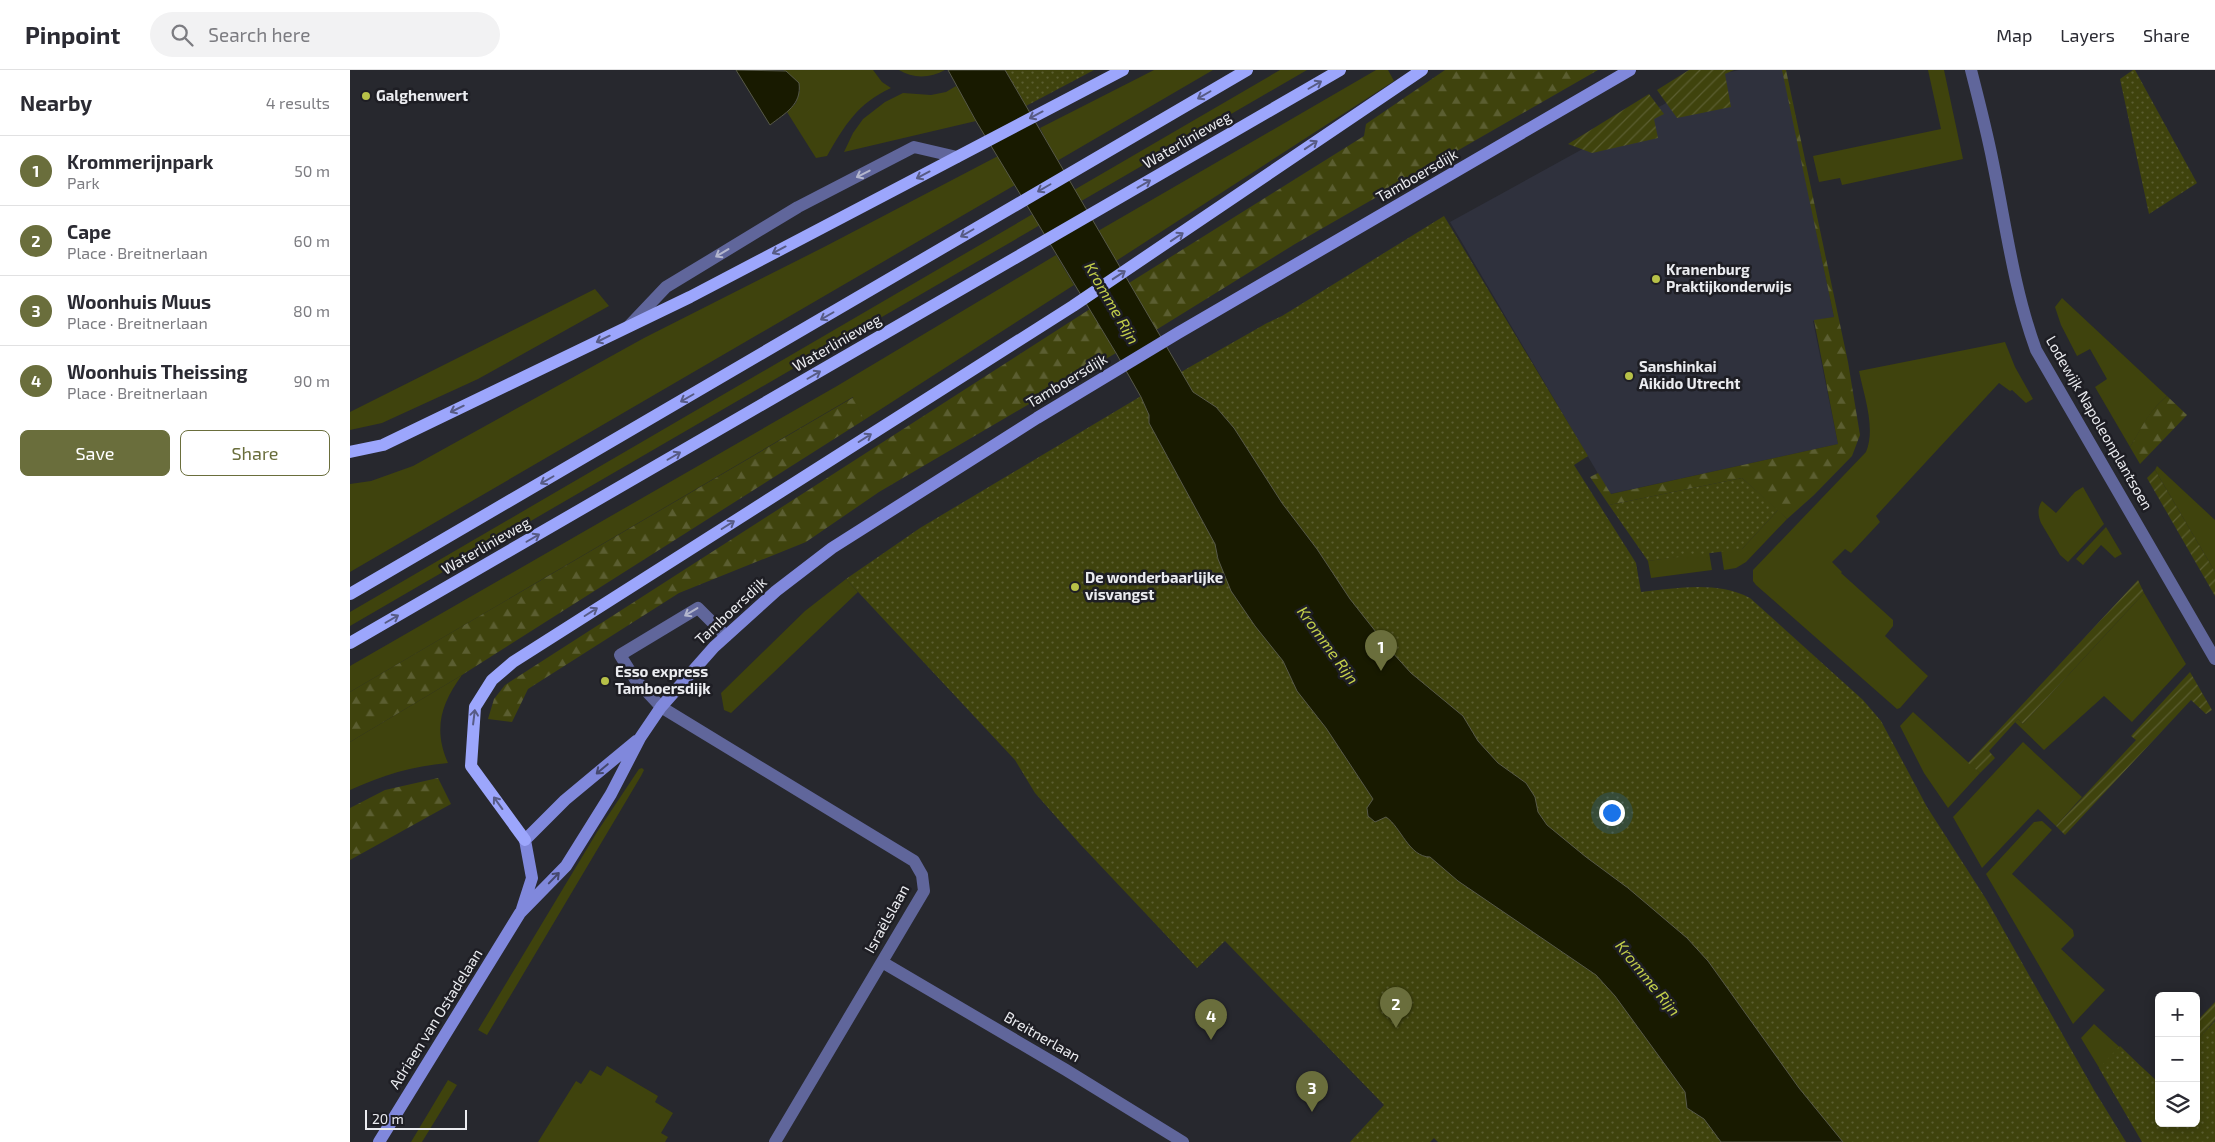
<!DOCTYPE html>
<meta charset="utf-8">
<style>
body{margin:0;font-family:"Exo 2",sans-serif;background:#f2f2f3;color:#2b2b33}
.controls{position:absolute;right:15px;bottom:15px;display:grid;overflow:hidden;border-radius:8px;box-shadow:0 2px 12px #0003}
.controls button{width:45px;height:45px;display:grid;place-items:center;padding:0;border:0;border-bottom:1px solid #e1e1e2;background:#fff;color:#2b2b33;font:25px sans-serif}
.scale{position:absolute;left:15px;bottom:12px;width:102px;box-sizing:border-box;padding-left:5px;border:2px solid #ebecf0;border-top:0;font-size:14px;line-height:18px;white-space:nowrap;color:#ebecf0;-webkit-text-stroke:4px #1e1e24;paint-order:stroke}
.you{position:absolute;left:1261px;top:742px;width:18px;height:18px;margin:-12px;border:4px solid #fff;border-radius:50%;background:#1a73e8;box-shadow:0 0 0 8px #1a73e833}
.badge{display:grid;place-items:center;width:32px;height:32px;border-radius:50%;background:#6a6e3c;color:#fff;font-size:16px;font-weight:700}
.pin{position:absolute;translate:-50% -41px;filter:drop-shadow(0 1px 2px #0008)}
.pin::after{content:'';position:absolute;top:26px;width:18px;height:15px;background:inherit;clip-path:polygon(0 0,100% 0,50% 100%)}
.list{margin:0;padding:0;list-style:none}
h2{display:flex;justify-content:space-between;align-items:center;height:65px;margin:0;padding:0 20px;font-size:21px}
h2 small{font-size:16px;font-weight:400;color:#7c7c81}
.list li{display:grid;grid-template-columns:32px 1fr auto;gap:15px;align-items:center;box-sizing:border-box;height:70px;padding:0 20px;border-top:1px solid #e1e1e2}
.list b{display:block;font-size:19px;white-space:nowrap}
.list p{margin:0;font-size:16px;white-space:nowrap;color:#7c7c81}
.list em{font-size:16px;font-style:normal;color:#7c7c81}
.actions{display:flex;gap:10px;padding:15px 20px}
.actions a{flex:1;padding:11px 0;border:1px solid #6a6e3c;border-radius:8px;text-align:center;font-size:18px;color:#6a6e3c}
.actions .main{background:#6a6e3c;color:#fff}
.icon{flex:none;width:28px;height:28px;fill:none;stroke:currentColor;stroke-width:2;stroke-linecap:round;stroke-linejoin:round}
.map{position:relative;flex:none;width:1865px;height:1072px;overflow:hidden}
header{display:flex;align-items:center;gap:30px;box-sizing:border-box;height:70px;padding:0 25px;background:#fff;border-bottom:1px solid #e1e1e2}
header strong{font-size:24px}
nav{display:flex;gap:28px;margin-inline-start:auto;font-size:18px}
.search{width:350px;height:45px;background:#f2f2f3;display:flex;align-items:center;gap:12px;box-sizing:border-box;padding:0 18px;border-radius:28px;color:#7c7c81;font-size:19px}
main{display:flex}
aside{flex:1;background:#fff}
.map>svg:first-child{display:block}
.built{fill:#2f313d}
.grass{fill:#3f430d}
.forest{fill:url(#forest-firs)}
.park{fill:url(#park-dots)}
.garden{fill:url(#garden-furrows)}
.water{fill:#181a00;stroke:#575948}
.lines{fill:none;stroke-linecap:round;stroke-linejoin:round}
.lane{stroke:#60669b;stroke-width:12}
.street{stroke:#60669b;stroke-width:12}
.secondary{stroke:#8088dc;stroke-width:12}
.primary{stroke:#9ca6fc;stroke-width:12}
.oneway{stroke:#575b85}
.oneway2{stroke:#b3b6ce}
.oneway3{stroke:#45486e}
.poi-dot{fill:#b7c148;stroke:#1e1e24;stroke-width:2}
.labels{text-anchor:middle;stroke-width:5;stroke-linejoin:round;paint-order:stroke}
.poi-label{font-size:15px;font-weight:bold;fill:#ebecf0;stroke:#1e1e24;text-anchor:start}
.street-label{font-size:15px;fill:#ebecf0;stroke:#1e1e24}
.water-label{font-size:16px;font-style:italic;fill:#c2ce4a;stroke:#1e1e24}
</style>
<header>
<strong>Pinpoint</strong>
<div class="search"><svg class="icon" aria-label="search" viewBox="0 0 24 24"><circle cx="10" cy="10" r="6"/><path d="M15 15l6 6"/></svg>Search here</div>
<nav><a>Map</a><a>Layers</a><a>Share</a></nav>
</header>
<main>
<aside>
<h2>Nearby<small>4 results</small></h2>
<ul class="list">
<li><span class="badge">1</span><div><b>Krommerijnpark</b><p>Park</p></div><em>50 m</em></li>
<li><span class="badge">2</span><div><b>Cape</b><p>Place · Breitnerlaan</p></div><em>60 m</em></li>
<li><span class="badge">3</span><div><b>Woonhuis Muus</b><p>Place · Breitnerlaan</p></div><em>80 m</em></li>
<li><span class="badge">4</span><div><b>Woonhuis Theissing</b><p>Place · Breitnerlaan</p></div><em>90 m</em></li>
</ul>
<div class="actions"><a class="main">Save</a><a>Share</a></div>
</aside>
<div class="map">
<svg width="1865" height="1072" viewBox="0 0 1865 1072">
<defs>
<pattern id="forest-firs" width="22" height="20" patternUnits="userSpaceOnUse" patternTransform="scale(1.25)"><rect width="22" height="20" fill="#3f430d"/><path d="M5 1l3.5 6h-7zM16 11l3.5 6h-7z" fill="#5b5e31"/></pattern>
<pattern id="park-dots" width="8" height="8" patternUnits="userSpaceOnUse" patternTransform="scale(1.25)"><rect width="8" height="8" fill="#3f430d"/><path d="M2 2h.1M6 6h.1" fill="none" stroke="#5b5e31" stroke-width="1.8" stroke-linecap="round"/></pattern>
<pattern id="garden-furrows" width="10" height="10" patternUnits="userSpaceOnUse" patternTransform="scale(1.25)"><rect width="10" height="10" fill="#3f430d"/><path d="M-1 1l2-2M0 10L10 0M9 11l2-2" fill="none" stroke="#5b5e31"/></pattern>
</defs>
<rect width="100%" height="100%" fill="#27282e"/>
<path class="built" d="M1389,0H1433L1484,247L1463,251L1488,374L1260,424L1100,152L1367,5Z"/>
<path class="grass" d="M433,0H523L532,12L541,18C507,34 495,55 477,86L466,88L437,42L446,33L450,20L436,2Z
M549,0H595C581,8 563,9 549,0Z
M642,0H656L619,39L626,51L494,82L503,63L513,49L535,32L553,23L581,25L596,22L606,16L608,19Z
M804,0H863L707,91L690,58Z
M930,0H957L0,556V542Z
M1026,0H1038L1044,11L766,191L748,161Z
M1578,0H1594L1613,89L1492,115L1490,108L1469,112L1463,86L1591,59Z
M648,86L665,115L0,502V414L21,411L63,396L294,268L476,176Z
M706,185L724,215L514,350L503,327L0,622V596L487,316Z
M245,219L259,236L128,309L32,353L0,360V342Z
M1712,228L1817,326C1798,342 1793,357 1780,377L1745,317L1757,309L1740,279L1727,286L1711,255L1705,237Z
M1655,272L1665,297L1683,329L1676,333L1662,320L1660,321L1649,313L1526,446L1530,452L1501,483L1495,479L1482,492L1492,502L1491,503L1543,550V556L1535,566L1578,606L1550,638L1547,639L1406,515L1403,511V500L1516,382C1526,358 1514,326 1509,301Z
M1807,396L1865,450V502L1805,400Z
M1733,417L1754,454L1718,492L1710,485L1691,453C1688,446 1687,438 1692,431L1706,443L1725,422Z
M1428,440L1437,449L1396,492L1386,498L1374,500L1371,480L1392,479Z
M1756,457L1772,484L1765,488L1751,475L1733,495L1726,489Z
M1359,482L1362,500L1301,508L1298,491Z
M496,509L508,522L381,643L374,640L371,623L455,541Z
M1794,523L1836,594L1782,652L1754,626L1694,680L1665,652L1668,649L1673,654Z
M112,605C91,634 83,659 98,693C62,696 33,705 0,720V672Z
M1563,642L1630,703L1598,738L1574,703L1550,656Z
M1673,672L1732,727L1706,756L1688,739L1632,798L1603,747Z
M292,698L294,700L291,706L137,965L128,960L247,762L289,699Z
M1692,751L1702,760L1662,804L1723,860L1724,866L1711,879L1755,920L1723,954L1636,804L1684,752Z
M1744,954L1807,1011L1809,1010V1016L1779,1047L1731,968Z
M257,996L308,1026L305,1032L323,1043L311,1063L318,1067L315,1072H188L226,1011L231,1014L240,1000L251,1006Z
M98,1010L107,1015L72,1072H61Z"/>
<path class="forest" d="M1095,0H1248L945,174L806,260L779,213L1014,66L1016,54Z
M1432,0H1436L1498,292L1510,365L1502,386L1464,425L1437,449L1392,408L1259,435L1240,407L1248,403L1261,424L1488,374L1464,250L1484,247Z
M740,239L766,283L529,422L456,472L329,523L178,619L162,652L138,649L144,629L155,615Z
M1817,326L1837,345L1790,394L1780,377C1793,356 1797,343 1817,326Z
M504,327L514,350L112,605L0,672V622Z
M88,708L101,734L0,790V738L35,720Z"/>
<path class="park" d="M655,0H744L676,36Z
M1783,0H1785L1847,113L1799,144L1770,9Z
M1094,146L1238,386L1224,395L1286,493L1291,522C1328,518 1367,511 1400,528L1513,630L1531,651L1577,737L1636,829L1744,1020L1776,1072H1088L1084,1068L1080,1072H1000L1034,1035L875,871L847,898L730,774L685,723L665,690L496,509L570,458L838,298L917,253L932,246Z
M1392,408L1428,440L1392,479L1298,491L1259,435Z
M1865,951V1072H1792L1749,998L1770,976L1807,1012L1809,1011V1053H1846V971Z"/>
<path class="garden" d="M1339,0H1384L1375,4L1381,37L1327,48L1307,20Z
M1299,24L1314,44L1304,49L1308,68L1242,83L1218,74Z
M1805,400L1865,502V526L1797,408Z
M1788,510L1794,523L1673,654L1668,649L1639,681L1645,688L1630,703L1618,693Z
M1840,602L1862,640L1856,644L1841,630L1715,765L1706,756L1786,670L1781,666Z
M1865,932V950L1850,967L1846,963V952Z"/>
<path class="water" d="M386,0L436,1L449,13C452,35 435,43 420,55Z
M598,0H655L843,322L866,337L884,358L932,433L967,479L1000,529L1041,581L1061,603L1113,646L1128,671L1148,693L1176,713L1185,727L1188,742L1197,755L1236,787L1278,818L1337,868L1358,891L1449,1018L1493,1072H1371L1354,1049L1337,1038L1335,1022L1265,926L1246,905L1108,811L1080,787C1059,787 1051,757 1036,747L1025,752L1018,746L1017,738L1023,729L976,658L947,621L933,591L905,556L881,521L868,489L865,474L799,353V345L791,327L766,283L626,51Z"/>
<g class="lines">
<path class="lane" d="M279,256L316,217L448,137L564,77L607,87
M311,637L285,609L270,585L348,538L376,566"/>
<path class="street" d="M1621,0C1629,31 1637,62 1643,93C1656,156 1664,220 1686,280L1865,589
M311,637L564,791L572,805L574,821L425,1072
M532,892L716,1000L833,1072"/>
<path class="secondary" d="M172,839L182,808L175,770L215,730L286,671
M29,1072L170,843L216,796L261,724L290,668L311,637L364,577L426,521L482,478L687,348L828,263L1280,0"/>
<path class="primary" d="M0,382L33,375L340,227L773,0
M0,524L897,0
M0,573L990,0
M175,770L121,696L125,637L142,610L163,592L723,236L1072,0"/>
</g>
<defs><path id="oneway-shaft" d="M-6 0H5M1.5-3L5.5 0L1.5 3" fill="none" stroke-width="1.6" stroke-linecap="round" stroke-linejoin="round" transform="scale(1.25)"/></defs>
<g class="oneway">
<use href="#oneway-shaft" transform="translate(965 15) rotate(-30)"/>
<use href="#oneway-shaft" transform="translate(854 25) rotate(150)"/>
<use href="#oneway-shaft" transform="translate(686 45) rotate(152)"/>
<use href="#oneway-shaft" transform="translate(961 75) rotate(-34)"/>
<use href="#oneway-shaft" transform="translate(573 105) rotate(152)"/>
<use href="#oneway-shaft" transform="translate(794 114) rotate(-30)"/>
<use href="#oneway-shaft" transform="translate(694 118) rotate(150)"/>
<use href="#oneway-shaft" transform="translate(617 163) rotate(150)"/>
<use href="#oneway-shaft" transform="translate(827 167) rotate(-34)"/>
<use href="#oneway-shaft" transform="translate(429 180) rotate(152)"/>
<use href="#oneway-shaft" transform="translate(769 205) rotate(-33)"/>
<use href="#oneway-shaft" transform="translate(477 246) rotate(150)"/>
<use href="#oneway-shaft" transform="translate(253 269) rotate(154)"/>
<use href="#oneway-shaft" transform="translate(464 305) rotate(-30)"/>
<use href="#oneway-shaft" transform="translate(337 328) rotate(150)"/>
<use href="#oneway-shaft" transform="translate(107 339) rotate(154)"/>
<use href="#oneway-shaft" transform="translate(515 368) rotate(-32)"/>
<use href="#oneway-shaft" transform="translate(324 386) rotate(-30)"/>
<use href="#oneway-shaft" transform="translate(197 410) rotate(150)"/>
<use href="#oneway-shaft" transform="translate(378 455) rotate(-32)"/>
<use href="#oneway-shaft" transform="translate(183 468) rotate(-30)"/>
<use href="#oneway-shaft" transform="translate(241 542) rotate(-32)"/>
<use href="#oneway-shaft" transform="translate(42 549) rotate(-30)"/>
<use href="#oneway-shaft" transform="translate(124 647) rotate(-83)"/>
<use href="#oneway-shaft" transform="translate(148 733) rotate(-126)"/>
</g>
<g class="oneway2">
<use href="#oneway-shaft" transform="translate(513 104) rotate(153)"/>
<use href="#oneway-shaft" transform="translate(372 183) rotate(149)"/>
<use href="#oneway-shaft" transform="translate(341 542) rotate(149)"/>
</g>
<g class="oneway3">
<use href="#oneway-shaft" transform="translate(252 699) rotate(140)"/>
<use href="#oneway-shaft" transform="translate(204 808) rotate(-46)"/>
</g>
<g class="poi-dot">
<circle cx="16" cy="26" r="5"/>
<circle cx="1306" cy="209" r="5"/>
<circle cx="1279" cy="306" r="5"/>
<circle cx="725" cy="517" r="5"/>
<circle cx="255" cy="611" r="5"/>
</g>
<g class="labels">
<g class="poi-label">
<text x="26" y="31">Galghenwert</text>
<text x="1316" y="205">Kranenburg<tspan x="1316" dy="17">Praktijkonderwijs</tspan></text>
<text x="1289" y="302">Sanshinkai<tspan x="1289" dy="17">Aikido Utrecht</tspan></text>
<text x="735" y="513">De wonderbaarlijke<tspan x="735" dy="17">visvangst</tspan></text>
<text x="265" y="607">Esso express<tspan x="265" dy="17">Tamboersdijk</tspan></text>
</g>
<g class="street-label">
<text transform="translate(837 70) rotate(-30)" y="5">Waterlinieweg</text>
<text transform="translate(1067 106) rotate(-30)" y="5">Tamboersdijk</text>
<text transform="translate(487 273) rotate(-30)" y="5">Waterlinieweg</text>
<text transform="translate(717 311) rotate(-31)" y="5">Tamboersdijk</text>
<text transform="translate(1749 353) rotate(60)" y="5">Lodewijk Napoleonplantsoen</text>
<text transform="translate(136 476) rotate(-30)" y="5">Waterlinieweg</text>
<text transform="translate(381 541) rotate(-43)" y="5">Tamboersdijk</text>
<text transform="translate(537 849) rotate(-61)" y="5">Israëlslaan</text>
<text transform="translate(86 949) rotate(-58)" y="5">Adriaen van Ostadelaan</text>
<text transform="translate(692 967) rotate(30)" y="5">Breitnerlaan</text>
</g>
<g class="water-label">
<text transform="translate(762 233) rotate(60)" y="6">Kromme Rijn</text>
<text transform="translate(978 575) rotate(54)" y="6">Kromme Rijn</text>
<text transform="translate(1298 908) rotate(51)" y="6">Kromme Rijn</text>
</g>
</g>
</svg>
<div class="controls">
<button>+</button>
<button>−</button>
<button><svg class="icon" aria-label="layers" viewBox="0 0 24 24"><path d="M12 4l9 5-9 5-9-5zM3 14l9 5 9-5"/></svg></button>
</div>
<div class="scale">20 m</div>
<div class="you"></div>
<div class="pin badge" style="left:1031px;top:601px">1</div>
<div class="pin badge" style="left:1046px;top:958px">2</div>
<div class="pin badge" style="left:962px;top:1042px">3</div>
<div class="pin badge" style="left:861px;top:970px">4</div>
</div>
</main>
